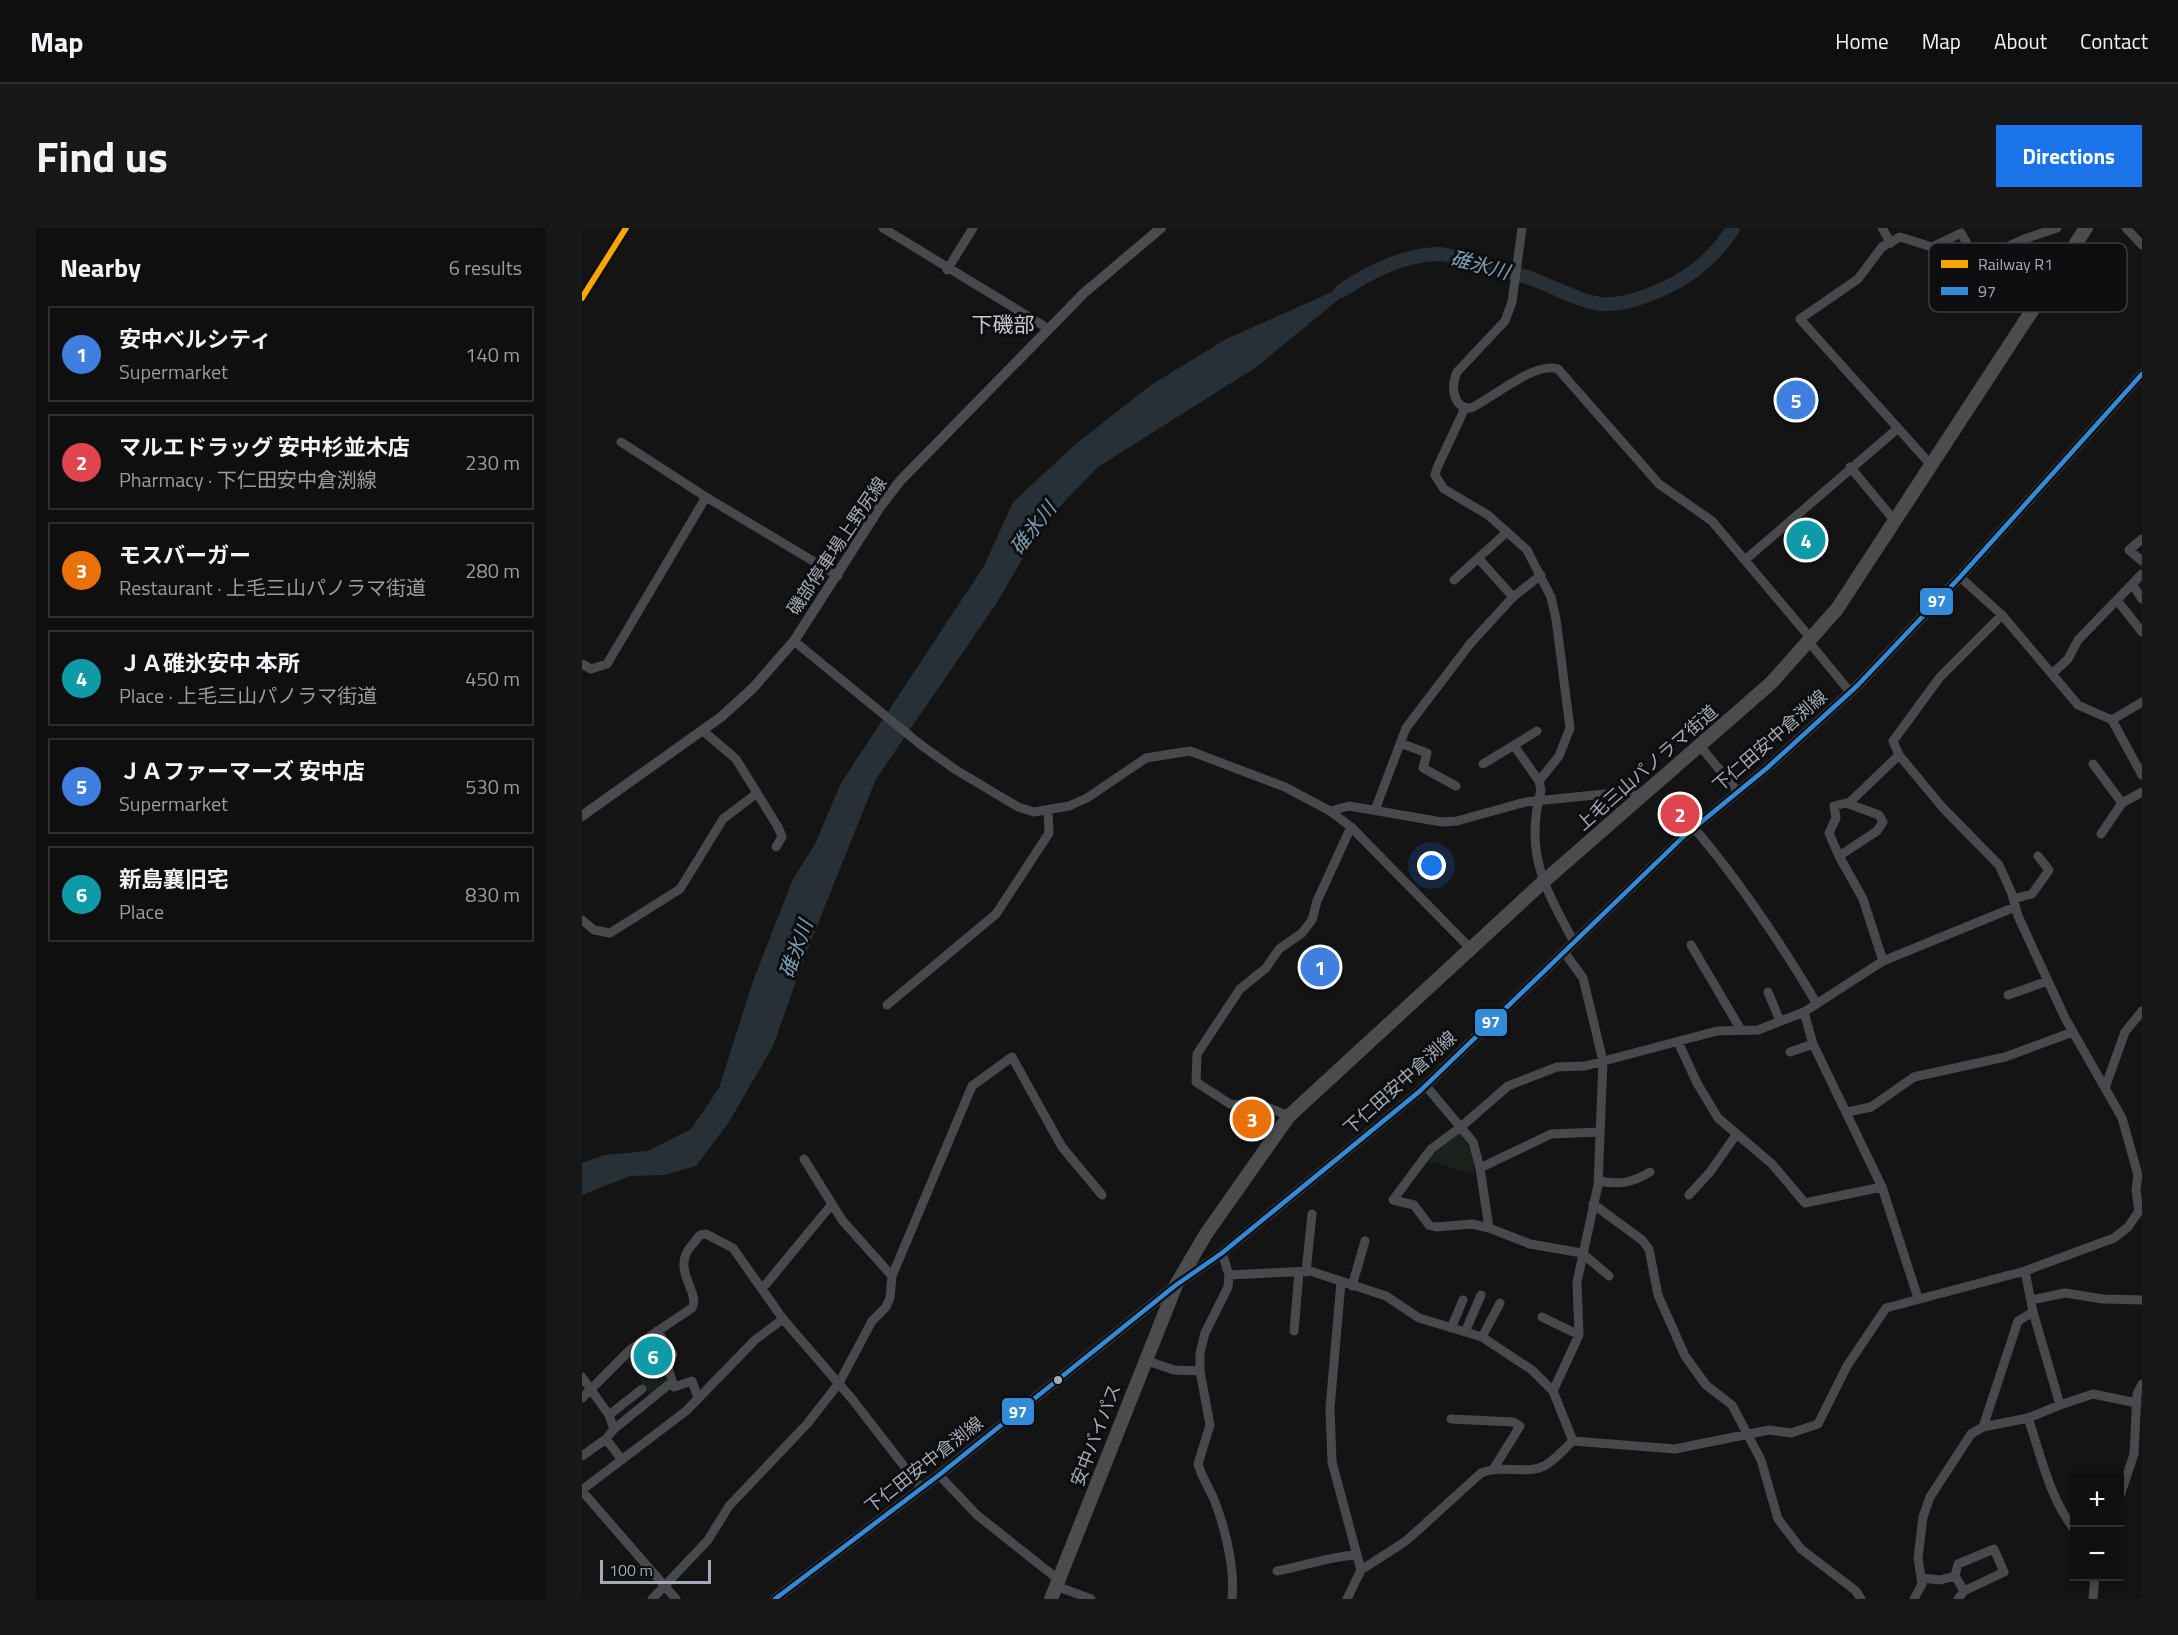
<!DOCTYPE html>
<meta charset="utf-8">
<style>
body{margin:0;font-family:"Titillium Web","Noto Sans JP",sans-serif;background:#181818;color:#f1f3f6}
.controls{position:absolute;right:18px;bottom:18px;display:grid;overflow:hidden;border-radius:0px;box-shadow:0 3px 9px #0003}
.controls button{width:54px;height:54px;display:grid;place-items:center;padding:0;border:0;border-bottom:2px solid #2f2f2f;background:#0f0f0f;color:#f1f3f6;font:30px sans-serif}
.scale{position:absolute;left:18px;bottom:15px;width:111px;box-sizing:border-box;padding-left:6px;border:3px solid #a4abb6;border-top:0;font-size:16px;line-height:21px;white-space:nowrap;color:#a4abb6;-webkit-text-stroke:4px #0e0e10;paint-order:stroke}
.you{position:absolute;left:850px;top:638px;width:21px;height:21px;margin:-15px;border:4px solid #fff;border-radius:50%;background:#1a73e8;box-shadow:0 0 0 9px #1a73e833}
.badge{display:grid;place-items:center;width:39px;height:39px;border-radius:50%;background:#1a73e8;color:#fff;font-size:20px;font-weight:700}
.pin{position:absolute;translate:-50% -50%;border:3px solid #fff;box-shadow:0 2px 6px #0006}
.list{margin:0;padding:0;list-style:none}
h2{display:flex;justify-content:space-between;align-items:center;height:78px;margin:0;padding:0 24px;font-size:26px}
h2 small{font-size:20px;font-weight:400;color:#9b9c9e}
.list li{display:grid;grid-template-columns:39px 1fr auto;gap:18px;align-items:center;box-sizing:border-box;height:96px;margin:0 12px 12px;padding:0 12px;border:2px solid #2f2f2f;border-radius:0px}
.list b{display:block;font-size:22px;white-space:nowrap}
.list p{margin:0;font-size:20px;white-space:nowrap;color:#9b9c9e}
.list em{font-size:20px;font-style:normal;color:#9b9c9e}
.map{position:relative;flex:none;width:1560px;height:1371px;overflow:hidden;border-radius:0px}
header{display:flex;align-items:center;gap:36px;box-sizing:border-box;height:84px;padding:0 30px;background:#0f0f0f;border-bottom:2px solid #2f2f2f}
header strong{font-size:28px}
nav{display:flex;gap:33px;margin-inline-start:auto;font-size:21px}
.intro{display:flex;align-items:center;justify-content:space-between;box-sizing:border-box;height:144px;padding:0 36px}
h1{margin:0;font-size:42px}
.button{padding:15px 27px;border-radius:0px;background:#1a73e8;color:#fff;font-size:21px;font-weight:700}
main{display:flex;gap:36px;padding:0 36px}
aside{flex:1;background:#0f0f0f;border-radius:0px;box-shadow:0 3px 9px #0003}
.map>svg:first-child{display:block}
.green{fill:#1a211a}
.water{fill:#273036}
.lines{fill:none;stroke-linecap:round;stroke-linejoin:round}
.river{stroke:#273036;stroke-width:14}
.minor{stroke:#48494d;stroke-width:9}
.major{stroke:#4a4c4f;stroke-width:10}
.highway{stroke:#4a4c4e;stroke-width:14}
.bus-1-casing{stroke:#0e0e10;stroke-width:9}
.bus-1{stroke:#338bd7;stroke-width:4.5}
.rail-1-casing{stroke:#0e0e10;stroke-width:10}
.rail-1{stroke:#f7a600;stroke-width:6}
.bus-dot{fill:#a4abb6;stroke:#0e0e10;stroke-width:2}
.labels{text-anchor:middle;stroke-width:6;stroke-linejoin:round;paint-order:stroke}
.street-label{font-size:18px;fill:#a4abb6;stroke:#0e0e10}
.water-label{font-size:20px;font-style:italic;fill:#799db3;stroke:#0e0e10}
.quarter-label{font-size:21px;fill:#c5c9d2;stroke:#0e0e10}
.key{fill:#0e0e10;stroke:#3b3d42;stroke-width:1.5}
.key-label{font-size:16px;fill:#a4abb6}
.line-badge{stroke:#0e0e10;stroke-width:2}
.badge-label{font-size:16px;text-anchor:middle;font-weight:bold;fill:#fff}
</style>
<header>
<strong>Map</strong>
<nav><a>Home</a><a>Map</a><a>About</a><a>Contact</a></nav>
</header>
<div class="intro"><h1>Find us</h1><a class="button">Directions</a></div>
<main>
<aside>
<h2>Nearby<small>6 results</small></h2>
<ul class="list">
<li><span class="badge" style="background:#3f7fe0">1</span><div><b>安中ベルシティ</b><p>Supermarket</p></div><em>140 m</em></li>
<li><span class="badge" style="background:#e0444e">2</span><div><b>マルエドラッグ 安中杉並木店</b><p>Pharmacy · 下仁田安中倉渕線</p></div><em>230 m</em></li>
<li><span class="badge" style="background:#e8710a">3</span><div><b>モスバーガー</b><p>Restaurant · 上毛三山パノラマ街道</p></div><em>280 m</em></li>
<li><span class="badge" style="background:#0f9aa8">4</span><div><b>ＪＡ碓氷安中 本所</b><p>Place · 上毛三山パノラマ街道</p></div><em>450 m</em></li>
<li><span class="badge" style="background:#3f7fe0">5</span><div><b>ＪＡファーマーズ 安中店</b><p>Supermarket</p></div><em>530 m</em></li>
<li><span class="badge" style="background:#0f9aa8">6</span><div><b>新島襄旧宅</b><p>Place</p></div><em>830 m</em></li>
</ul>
</aside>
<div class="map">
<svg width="1560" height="1371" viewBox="0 0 1560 1371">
<rect width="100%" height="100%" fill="#141414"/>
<path class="green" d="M878,905L890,925L893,947L844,932L850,922Z
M74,1106L87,1125V1154L69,1168L43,1131Z"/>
<path class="water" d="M784,49L673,140L516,239L460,297L414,376L294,551L223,728L191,818L147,894L114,938L82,947L48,948L0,967V935L22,927L66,923L109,901L137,860L171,753L211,651L233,616L259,555L402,338L431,274L495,215L569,157L644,111Z"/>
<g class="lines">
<path class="river" d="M759,63C788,44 820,27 856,26C869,26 884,33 896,36C912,40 929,44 945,49C1007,72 1016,91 1083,60C1110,48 1136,26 1151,0"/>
<path class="minor" d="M301,0L467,101
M940,0L930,74L923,93L875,144C869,157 870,181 889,180C912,169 953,133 976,141L1077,256L1130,293L1225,406L1227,414L1268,464
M1300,0L1309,15
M1544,0L1560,17
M365,42L391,0
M883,180L855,240L853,247L862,261L906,287L945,322L969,369L974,391L988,500L977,528L957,553L959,562C942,626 963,660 992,714
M39,214L124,269L256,348
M1349,237L1218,91L1276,51L1300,19L1318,9L1350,19L1379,5L1395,33L1442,11L1475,0
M1268,239L1313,293
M1560,311L1547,322L1560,333
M896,330L931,369
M1163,332L1315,201
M1378,349L1420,387L1496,477L1530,492L1560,547
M872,352L925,304
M1550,356L1560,371
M1535,372L1560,404
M212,413L339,517L374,542L436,579L452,584L487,578L505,570L564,530L608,523L703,559L748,583L769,599L888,720
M0,436L9,441L25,436L124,269
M1470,446L1486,431L1496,412L1560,346
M1530,492L1560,474
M120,502L154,531L196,599L200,609L194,619
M818,515L845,525L841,540L874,558
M1118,518L1156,564
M933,519L957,553
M901,536L955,503
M1511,536L1540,575
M1264,575L1297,587L1301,594L1295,603L1257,628L1247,605L1254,590L1252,578L1268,574L1317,527
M793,582L824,500L888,416L931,369L959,347
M748,583L767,578L860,594L875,593L943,574L1053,563L1065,564
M1112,600C1159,655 1198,714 1235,776
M1519,606L1540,575L1560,564
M1257,628L1281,671L1301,733
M1431,671L1450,666L1467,642L1456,628
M0,692L12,702L28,705L98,661L141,591L174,566
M1109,717L1159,802
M1186,764L1198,793
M1426,767L1466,753
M305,777L414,686L467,605L466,583
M1222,784L1231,816L1300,959L1336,1070
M1096,814L1115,855L1136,890L1190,936L1223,975L1300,959
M1208,824L1231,816
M844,858L891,914L898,940L907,1000
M1523,860L1543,804L1560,783
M1265,884L1289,879L1332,849L1423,829L1491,804
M707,888L687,880L648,876L614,854L615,826L658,761L684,740L697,721L720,705L730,692L735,673L769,599
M222,931L260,992L310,1048
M898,940L969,906L1018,904
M1017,953C1037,957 1050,955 1068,944
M1107,967L1128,944L1154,907
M1011,976L1060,1012L1067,1021L1076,1067L1103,1128L1124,1157L1150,1177L1179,1232L1196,1291L1219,1321L1274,1363L1279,1371
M640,1025L647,1047L646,1059L623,1105L618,1125V1143L628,1197L616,1236C620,1250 628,1261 633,1274C644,1303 653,1341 650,1371
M724,1044L730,986
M647,1047L728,1043L804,1068L837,1090L900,1109L950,1142L971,1163L991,1213
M1027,1048L1000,1025L948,1016L907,1000L890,996L854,999L847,997L832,977L811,972L849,921L880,898L926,858L975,839L1003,838L1135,803L1176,802L1222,784L1301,733L1433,679
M759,1054L748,1180L750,1234L779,1342
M770,1058L783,1013
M180,1061L250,976
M1449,1072L1483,1065L1521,1071L1560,1072
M960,1089L997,1107
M869,1100L881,1072
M75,1103L91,1126L84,1133L92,1159L110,1153L116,1170
M712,1103L717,1044
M883,1104L899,1067
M900,1109L918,1075
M563,1132L592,1142L618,1143
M0,1149L27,1187L32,1201L24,1211L0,1228
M971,1163L997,1107L995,1054L1016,957L1021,833L1001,750L982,724
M0,1170L49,1121L110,1080C118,1067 95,1046 104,1026C107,1019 114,1013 118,1007L124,1006L151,1020L201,1091L270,1171L339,1260
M1478,1177L1511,1166L1555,1175
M27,1187L60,1161
M1446,1190C1459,1227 1467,1269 1492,1301
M869,1191L931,1194L938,1198L912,1240
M1401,1199L1436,1093L1451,1084
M32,1201L90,1154
M24,1211L40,1232
M357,1247L395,1287L477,1352
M0,1262L104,1183L173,1112L201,1091
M0,1263L94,1371
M1538,1268L1552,1226L1555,1166L1560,1156
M695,1343C722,1338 746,1329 773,1327
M1373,1348L1376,1336L1412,1321L1422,1344L1382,1363
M1340,1350L1358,1352L1373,1348L1382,1363L1376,1371
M474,1358L509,1371
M70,1371L126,1312L147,1278L225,1196L257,1155L290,1093L304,1079L308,1070L310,1048L390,858L430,829L480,919L520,967
M765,1371L779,1342L824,1313L899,1245C921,1236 944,1247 962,1238C972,1233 982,1221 991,1213L1093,1221L1187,1202L1209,1205L1236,1196L1265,1138L1304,1080L1443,1043L1532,1010L1546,999L1557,983L1554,962L1556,947L1540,890L1483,790L1436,688L1430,666L1417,637L1361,580L1317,527L1311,513L1358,449L1420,387
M1332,1371L1340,1356L1336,1330L1341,1289L1348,1269L1389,1206L1401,1199L1446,1190L1478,1177L1451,1084L1443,1043
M1511,1371L1513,1348"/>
<path class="major" d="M0,588L139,489L171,460L212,413L298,279L318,253L502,65L579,0
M193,1371L357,1247L594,1057L640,1025L838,863L1101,609L1185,540L1275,458L1378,349L1560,146"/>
<path class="highway" d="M469,1371L594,1057L624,1006L707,888L961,654L1189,455L1255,381L1504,0"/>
<g class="bus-1-casing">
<path id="bus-1" d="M193,1371L357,1247L594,1057L640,1025L838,863L1101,609L1185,540L1275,458L1378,349L1560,146"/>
</g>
<use href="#bus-1" class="bus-1"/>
<g class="rail-1-casing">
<path id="rail-1" d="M0,70L44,0"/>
</g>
<use href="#rail-1" class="rail-1"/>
</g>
<circle class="bus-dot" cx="476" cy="1152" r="5"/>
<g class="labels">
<g class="street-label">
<text transform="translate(255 318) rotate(-56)" y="6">磯部停車場上野尻線</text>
<text transform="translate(1188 513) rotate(-41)" y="6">下仁田安中倉渕線</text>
<text transform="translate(1065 540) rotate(-41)" y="6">上毛三山パノラマ街道</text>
<text transform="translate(818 855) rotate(-42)" y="6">下仁田安中倉渕線</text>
<text transform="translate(514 1207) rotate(-69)" y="6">安中バイパス</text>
<text transform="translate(342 1237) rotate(-38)" y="6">下仁田安中倉渕線</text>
</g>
<g class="water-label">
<text transform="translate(898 37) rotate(15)" y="7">碓氷川</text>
<text transform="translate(451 300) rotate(-52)" y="7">碓氷川</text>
<text transform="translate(214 721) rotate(-70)" y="7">碓氷川</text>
</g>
<g class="quarter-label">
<text x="421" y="104">下磯部</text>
</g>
</g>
<rect x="1347" y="15" width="198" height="69" rx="9" class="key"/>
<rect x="1359" y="32" width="27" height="8" fill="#f7a600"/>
<rect x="1359" y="59" width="27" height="8" fill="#338bd7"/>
<g class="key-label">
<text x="1396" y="42">Railway R1</text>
<text x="1396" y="69">97</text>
</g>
<g class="line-badge">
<rect x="1337" y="359" width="35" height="29" rx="6" fill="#338bd7"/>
<rect x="892" y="780" width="34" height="29" rx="6" fill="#338bd7"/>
<rect x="419" y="1169" width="34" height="29" rx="6" fill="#338bd7"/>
</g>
<g class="badge-label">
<text x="1355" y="379">97</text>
<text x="909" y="800">97</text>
<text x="436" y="1190">97</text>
</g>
</svg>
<div class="controls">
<button>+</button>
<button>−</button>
</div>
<div class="scale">100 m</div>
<div class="you"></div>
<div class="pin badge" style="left:738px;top:739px;background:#3f7fe0">1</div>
<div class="pin badge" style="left:1098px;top:586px;background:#e0444e">2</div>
<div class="pin badge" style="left:670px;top:891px;background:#e8710a">3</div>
<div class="pin badge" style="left:1224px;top:312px;background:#0f9aa8">4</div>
<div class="pin badge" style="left:1214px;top:172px;background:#3f7fe0">5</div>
<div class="pin badge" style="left:71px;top:1128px;background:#0f9aa8">6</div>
</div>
</main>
